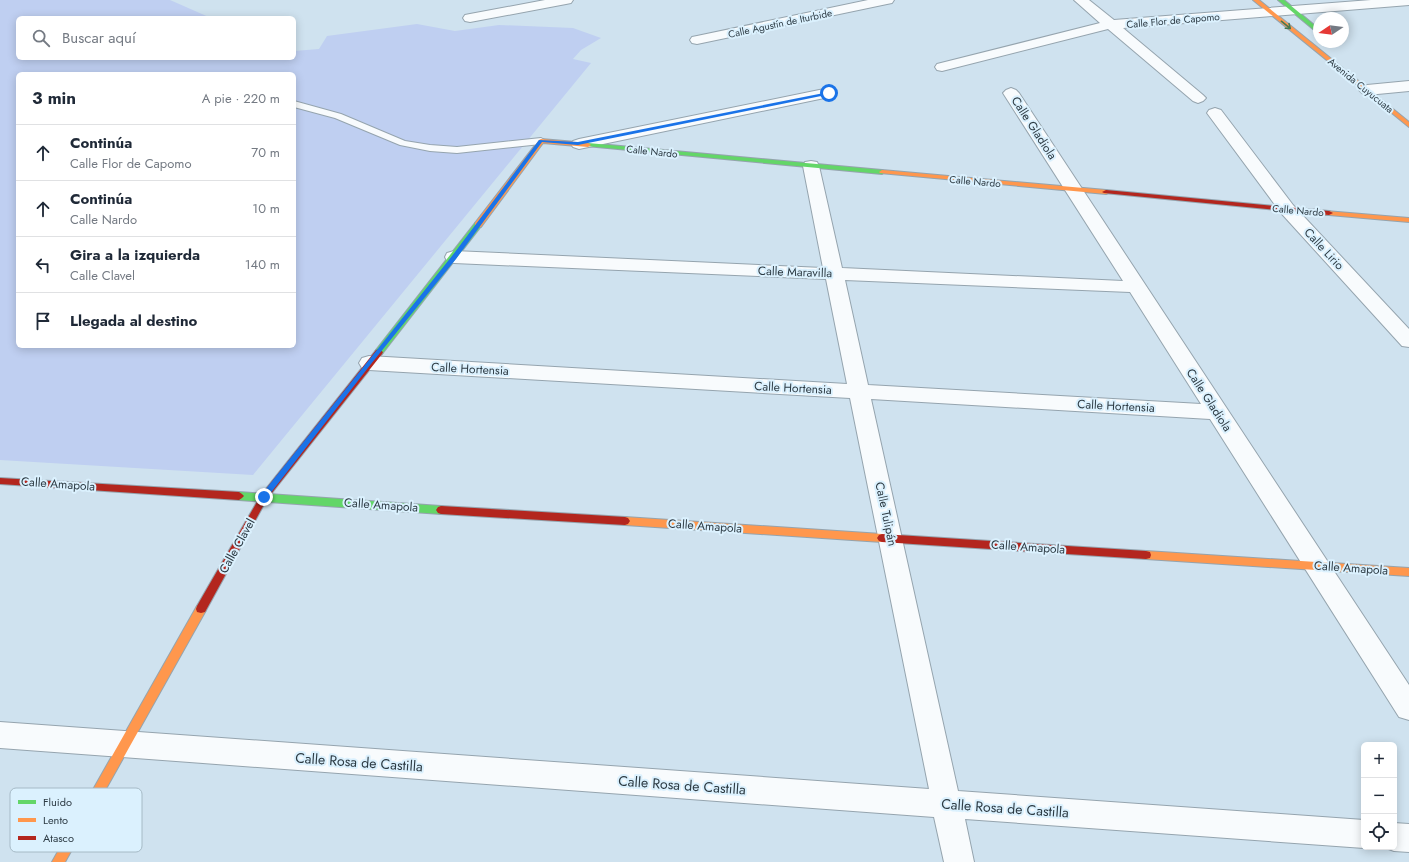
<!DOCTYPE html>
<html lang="es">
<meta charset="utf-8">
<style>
body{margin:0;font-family:Jost,sans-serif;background:#f2f2f3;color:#1f2937}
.controls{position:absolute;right:12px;bottom:12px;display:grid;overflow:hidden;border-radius:6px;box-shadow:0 2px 10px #0003}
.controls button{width:36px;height:36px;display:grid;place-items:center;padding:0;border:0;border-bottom:1px solid #e0e1e3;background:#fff;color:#1f2937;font:20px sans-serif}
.compass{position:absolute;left:1313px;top:12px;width:36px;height:36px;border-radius:50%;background:#fff;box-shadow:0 2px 10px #0003;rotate:257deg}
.stop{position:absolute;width:12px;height:12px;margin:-9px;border:3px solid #1a73e8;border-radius:50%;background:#fff}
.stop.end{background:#1a73e8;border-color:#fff;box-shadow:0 1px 4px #0008}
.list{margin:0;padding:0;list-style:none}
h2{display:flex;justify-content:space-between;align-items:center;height:52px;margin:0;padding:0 16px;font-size:17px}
h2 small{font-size:13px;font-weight:400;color:#747a83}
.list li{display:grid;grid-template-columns:26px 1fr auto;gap:12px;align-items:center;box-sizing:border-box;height:56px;padding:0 16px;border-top:1px solid #e0e1e3}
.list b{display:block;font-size:15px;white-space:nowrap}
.list p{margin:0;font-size:13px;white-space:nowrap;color:#747a83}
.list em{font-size:13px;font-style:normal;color:#747a83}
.icon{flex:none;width:22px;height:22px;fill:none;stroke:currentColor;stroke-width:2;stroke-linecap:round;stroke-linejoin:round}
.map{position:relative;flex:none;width:1409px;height:862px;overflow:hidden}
.search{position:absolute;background:#fff;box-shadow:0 2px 10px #0003;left:16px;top:16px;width:280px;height:44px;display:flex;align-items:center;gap:10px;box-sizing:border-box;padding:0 14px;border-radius:6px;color:#747a83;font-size:15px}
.panel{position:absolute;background:#fff;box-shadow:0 2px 10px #0003;left:16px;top:72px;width:280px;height:276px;border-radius:6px}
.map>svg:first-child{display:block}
.green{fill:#bfcff1;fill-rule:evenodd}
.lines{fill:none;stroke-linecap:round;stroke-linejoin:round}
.lane-casing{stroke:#95a4ae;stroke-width:2}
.street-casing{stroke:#95a4ae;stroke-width:2}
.fast-casing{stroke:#95a4ae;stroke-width:2}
.slow-casing{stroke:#95a4ae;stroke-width:2}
.jam-casing{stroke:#95a4ae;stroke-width:2}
.lane{fill:#f8fbfd;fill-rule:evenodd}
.street{fill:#f8fbfd;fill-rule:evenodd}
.fast{fill:#63d668;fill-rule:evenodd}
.slow{fill:#ff974d;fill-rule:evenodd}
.jam{fill:#b3261e;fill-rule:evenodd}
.oneway{stroke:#427852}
.route{fill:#1a73e8}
.labels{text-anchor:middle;stroke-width:4;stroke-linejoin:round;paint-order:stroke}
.far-street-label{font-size:10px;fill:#2c3a43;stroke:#dbf1fe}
.street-label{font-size:12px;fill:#2c3a43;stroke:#dbf1fe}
.near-street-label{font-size:14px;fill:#2c3a43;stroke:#dbf1fe}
.key{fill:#dbf1fe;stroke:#a6bac6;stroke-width:1}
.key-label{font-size:11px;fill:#2c3a43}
</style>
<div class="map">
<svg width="1409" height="862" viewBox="0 0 1409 862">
<rect width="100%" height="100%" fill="#cfe2ef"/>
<path class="green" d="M0,0H170L211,18H18V58H294V51L319,49L327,36L417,24L455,31L499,25L573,28L601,38L581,50L573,59L591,63L253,475L0,460ZM18,74H294V346H18Z"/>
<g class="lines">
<g class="lane-casing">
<path id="lane" d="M294,101L341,114L405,141L430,145L457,147L541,138L546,141L541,144L457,153L430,151L400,145L335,118L294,107Z"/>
</g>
<g class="street-casing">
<path id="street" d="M545,0H573L571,3L566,4L470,22L465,21L463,18L465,15L470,14Z
M868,0H894L892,3L887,4L697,44L692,43L690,40L692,37L697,36Z
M1074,0H1089L1114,20L1371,0H1409V5L1123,28L1203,95L1206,98L1203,101L1198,103L1193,101L1108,29L942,71L937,70L935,67L937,64L1100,23Z
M1409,81V91L1367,95L1362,93L1359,90L1362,87L1367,85Z
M829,88L834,90L837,93L834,96L579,149L573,147L571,144L573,141L579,139Z
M1011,88L1016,90L1019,93L1409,685V720L1399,717L1210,419L871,399L958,791L1364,820V847H1367L1364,848L965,819L974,862H944L934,817L0,748V722L929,789L850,398L369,370L362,368L359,363L362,358L369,356L847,384L826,279L454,263L447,261L445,257L447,253L454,251L823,268L803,166L805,162L811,161L817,162L819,166L842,268L1123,281L1003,93L1006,90ZM845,280L1130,292L1201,404L868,385Z
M1215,108L1221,110L1293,205L1409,329V347L1402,346L1281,213L1207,113L1209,110Z
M1394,823L1409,824V852L1394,851L1383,847H1394Z"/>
</g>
<g class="fast-casing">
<path id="fast" d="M1278,0H1284L1319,29V34Z
M588,143L882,170L885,172L882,174L586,146V144Z
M475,223H478L482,225L382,354H376L375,352L376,350Z
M239,492L441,506L444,507L446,510L444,513L441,514L239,500L236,498L234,496L236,494Z"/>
</g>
<g class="slow-casing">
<path id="slow" d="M1253,0H1259L1409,122V127Z
M541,139L588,143L591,145L588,147L543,143L481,227H475V223L539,140Z
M882,170L1106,190L1110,192L1106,194L880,173L879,172Z
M1326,211L1409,218V222L1329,215H1326Z
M625,517L882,534L885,535L887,538L885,541L882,542L625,525L622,524L620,521L622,518Z
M1146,551L1409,568V576L1146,559L1142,558L1141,555L1142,552Z
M201,605L205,606L206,609L205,612L65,862H52L197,606Z"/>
</g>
<g class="jam-casing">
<path id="jam" d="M1106,190L1329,211L1333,213L1329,215L1104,193L1102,192Z
M379,349L383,352L382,354L267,499L205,612L201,613L197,612L196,609L197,606L261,495L376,350Z
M0,478L239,492L242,494L244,496L242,498L239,500L0,484Z
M441,506L625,517L628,518L630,521L628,524L625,525L441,514L438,513L436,510L438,507Z
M882,534L1146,551L1150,552L1151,555L1150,558L1146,559L882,542L879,541L877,538L879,535Z"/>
</g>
<use href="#lane" class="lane"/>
<use href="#street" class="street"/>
<use href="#fast" class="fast"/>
<use href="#slow" class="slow"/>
<use href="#jam" class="jam"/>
</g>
<defs><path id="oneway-shaft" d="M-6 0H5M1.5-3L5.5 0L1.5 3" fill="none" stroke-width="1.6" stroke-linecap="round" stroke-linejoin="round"/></defs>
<use class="oneway" href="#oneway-shaft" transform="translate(1286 25) rotate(39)"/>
<path class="route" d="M829,92L831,94L578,145L542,142L456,259L371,364L266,499H261V495L452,256L539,140L578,142Z"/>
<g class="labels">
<g class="far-street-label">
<text transform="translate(1173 20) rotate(-5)" y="4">Calle Flor de Capomo</text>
<text transform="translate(780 23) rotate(-12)" y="4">Calle Agustín de Iturbide</text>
<text transform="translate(1361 85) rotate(39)" y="4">Avenida Cuyucuata</text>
<text transform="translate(652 151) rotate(6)" y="4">Calle Nardo</text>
<text transform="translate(975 181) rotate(5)" y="4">Calle Nardo</text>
<text transform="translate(1298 210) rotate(5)" y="4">Calle Nardo</text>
</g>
<g class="street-label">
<text transform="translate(1034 128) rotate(57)" y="4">Calle Gladiola</text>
<text transform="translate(1324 249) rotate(47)" y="4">Calle Lirio</text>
<text transform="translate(795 272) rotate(2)" y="4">Calle Maravilla</text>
<text transform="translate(470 369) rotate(3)" y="4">Calle Hortensia</text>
<text transform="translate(793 388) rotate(3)" y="4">Calle Hortensia</text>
<text transform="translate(1209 400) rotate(57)" y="4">Calle Gladiola</text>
<text transform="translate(1116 406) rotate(3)" y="4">Calle Hortensia</text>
<text transform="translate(58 484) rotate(4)" y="4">Calle Amapola</text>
<text transform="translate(381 505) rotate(4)" y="4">Calle Amapola</text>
<text transform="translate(886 514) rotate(78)" y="4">Calle Tulipán</text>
<text transform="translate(705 526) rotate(4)" y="4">Calle Amapola</text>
<text transform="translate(237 546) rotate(-61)" y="4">Calle Clavel</text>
<text transform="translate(1028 547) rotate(4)" y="4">Calle Amapola</text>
<text transform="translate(1351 568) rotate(4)" y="4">Calle Amapola</text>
</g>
<g class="near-street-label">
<text transform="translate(359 762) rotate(4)" y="5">Calle Rosa de Castilla</text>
<text transform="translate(682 785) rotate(4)" y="5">Calle Rosa de Castilla</text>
<text transform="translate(1005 808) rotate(4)" y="5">Calle Rosa de Castilla</text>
</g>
</g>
<rect x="10" y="788" width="132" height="64" rx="6" class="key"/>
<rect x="18" y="800" width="18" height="4" fill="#63d668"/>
<rect x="18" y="818" width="18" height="4" fill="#ff974d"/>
<rect x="18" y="836" width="18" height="4" fill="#b3261e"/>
<g class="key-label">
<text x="43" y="806">Fluido</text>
<text x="43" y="824">Lento</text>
<text x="43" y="842">Atasco</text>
</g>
</svg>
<div class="controls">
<button>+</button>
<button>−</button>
<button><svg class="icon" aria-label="locate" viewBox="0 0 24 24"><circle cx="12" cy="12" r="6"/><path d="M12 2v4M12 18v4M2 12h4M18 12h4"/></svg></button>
</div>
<svg class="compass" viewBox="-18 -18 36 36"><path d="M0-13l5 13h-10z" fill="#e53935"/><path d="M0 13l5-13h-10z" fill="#747a83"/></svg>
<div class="stop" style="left:829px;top:93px"></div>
<div class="stop end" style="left:264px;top:497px"></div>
<div class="search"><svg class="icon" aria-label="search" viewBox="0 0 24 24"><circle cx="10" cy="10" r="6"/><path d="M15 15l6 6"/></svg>Buscar aquí</div>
<section class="panel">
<h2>3 min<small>A pie · 220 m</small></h2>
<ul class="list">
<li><svg class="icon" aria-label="ahead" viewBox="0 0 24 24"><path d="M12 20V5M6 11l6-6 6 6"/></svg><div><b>Continúa</b><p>Calle Flor de Capomo</p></div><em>70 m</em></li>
<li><svg class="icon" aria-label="ahead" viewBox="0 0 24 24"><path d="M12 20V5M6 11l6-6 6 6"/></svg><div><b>Continúa</b><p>Calle Nardo</p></div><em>10 m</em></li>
<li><svg class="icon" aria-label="left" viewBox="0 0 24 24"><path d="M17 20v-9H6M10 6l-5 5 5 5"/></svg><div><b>Gira a la izquierda</b><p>Calle Clavel</p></div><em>140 m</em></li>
<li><svg class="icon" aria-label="arrive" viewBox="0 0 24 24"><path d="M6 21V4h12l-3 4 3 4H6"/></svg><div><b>Llegada al destino</b></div></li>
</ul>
</section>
</div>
